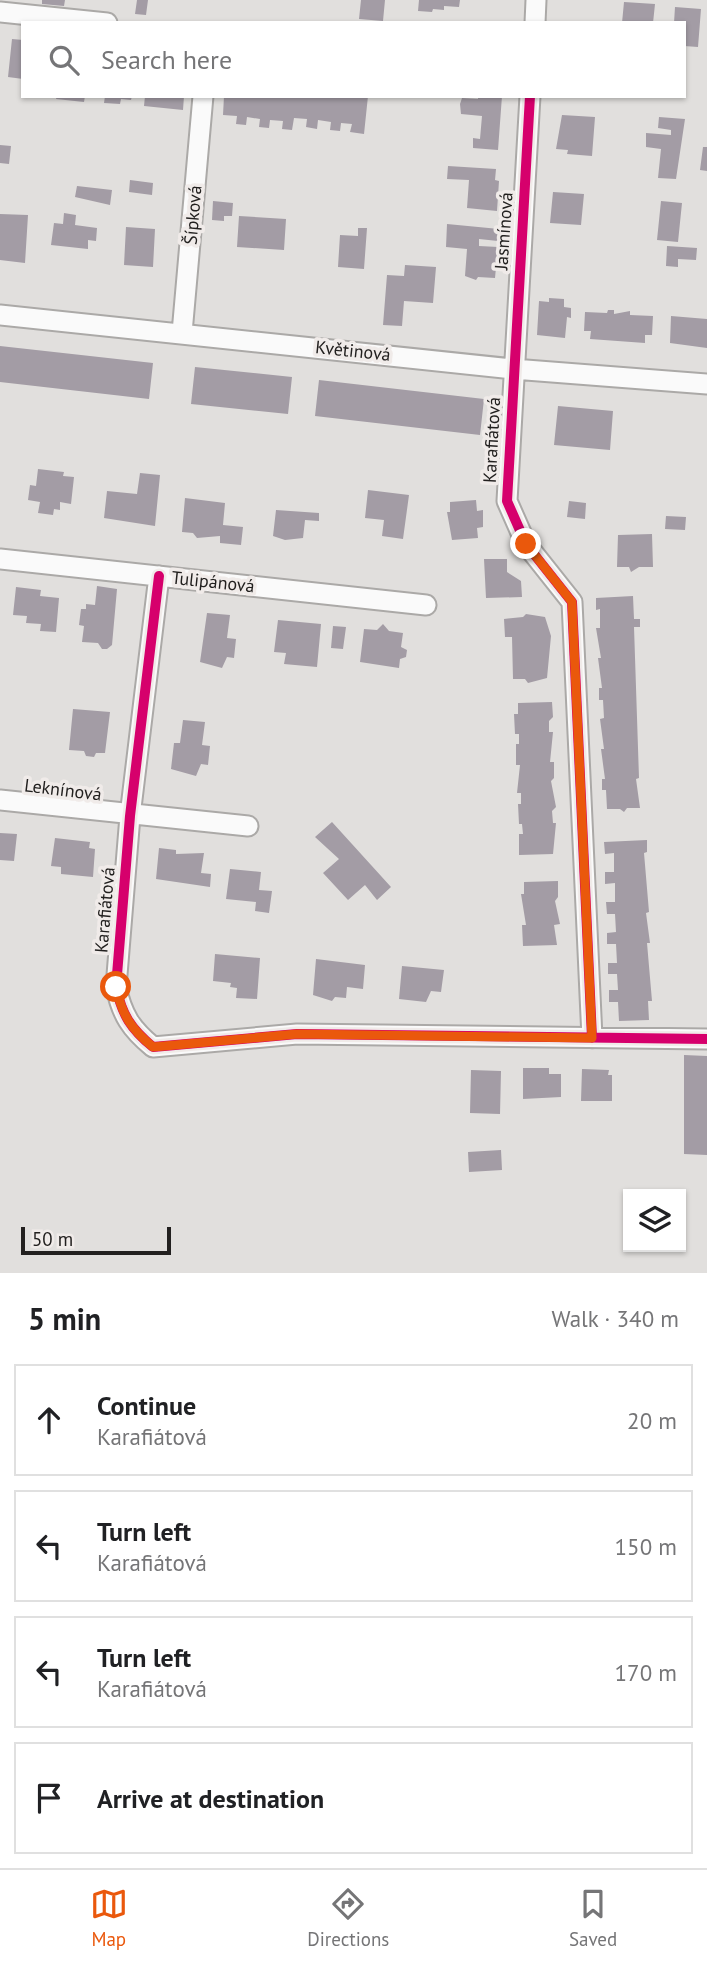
<!DOCTYPE html>
<meta charset="utf-8">
<style>
body{margin:0;font-family:"PT Sans",sans-serif;background:#f2f2f2;color:#202124}
.controls{position:absolute;right:21px;bottom:21px;display:grid;overflow:hidden;border-radius:0px;box-shadow:0 2px 5px #0004}
.controls button{width:63px;height:63px;display:grid;place-items:center;padding:0;border:0;border-bottom:2px solid #e0e0e0;background:#fff;color:#202124;font:35px sans-serif}
.scale{position:absolute;left:21px;bottom:18px;width:150px;box-sizing:border-box;padding-left:7px;border:4px solid #22201f;border-top:0;font-size:19px;line-height:24px;white-space:nowrap;color:#22201f;-webkit-text-stroke:5px #f0ebe9;paint-order:stroke}
.stop{position:absolute;width:21px;height:21px;margin:-16px;border:5px solid #ea580c;border-radius:50%;background:#fff}
.stop.end{background:#ea580c;border-color:#fff;box-shadow:0 2px 7px #0008}
.list{margin:0;padding:0;list-style:none}
h2{display:flex;justify-content:space-between;align-items:center;height:91px;margin:0;padding:0 28px;font-size:30px}
h2 small{font-size:23px;font-weight:400;color:#757577}
.list li{display:grid;grid-template-columns:46px 1fr auto;gap:21px;align-items:center;box-sizing:border-box;height:112px;margin:0 14px 14px;padding:0 14px;border:2px solid #e0e0e0;border-radius:0px}
.list b{display:block;font-size:26px;white-space:nowrap}
.list p{margin:0;font-size:23px;white-space:nowrap;color:#757577}
.list em{font-size:23px;font-style:normal;color:#757577}
.icon{flex:none;width:38px;height:38px;fill:none;stroke:currentColor;stroke-width:2;stroke-linecap:round;stroke-linejoin:round}
.map{position:relative;flex:none;width:707px;height:1273px;overflow:hidden}
.search{position:absolute;background:#fff;box-shadow:0 2px 5px #0004;left:21px;right:21px;top:21px;height:77px;display:flex;align-items:center;gap:18px;box-sizing:border-box;padding:0 24px;border-radius:0px;color:#757577;font-size:26px}
.sheet{height:595px;background:#fff}
nav{display:flex;justify-content:space-around;align-items:center;box-sizing:border-box;height:98px;border-top:2px solid #e0e0e0;background:#fff;font-size:19px;color:#757577}
nav a{display:grid;justify-items:center;gap:4px}
nav .on{color:#ea580c}
.map>svg:first-child{display:block}
.building{fill:#a39ca5}
.lines{fill:none;stroke-linecap:round;stroke-linejoin:round}
.minor-casing{stroke:#aba9a7;stroke-width:23}
.minor{stroke:#fafafa;stroke-width:19}
.cycleway-casing{stroke:#f0ebe9;stroke-width:15}
.cycleway{stroke:#d6006c;stroke-width:10}
.route{stroke:#ea580c;stroke-width:9}
.labels{text-anchor:middle;stroke-width:7;stroke-linejoin:round;paint-order:stroke}
.street-label{font-size:18px;fill:#22201f;stroke:#f0ebe9}
</style>
<div class="map">
<svg width="707" height="1273" viewBox="0 0 707 1273">
<rect width="100%" height="100%" fill="#e1dfdd"/>
<path class="building" d="M42,0H65L64,6L42,4Z
M137,0H148L146,15L135,14Z
M361,0H385L383,21L359,19Z
M419,0H460L459,7L444,6V10L433,9L432,12L418,11Z
M624,2L655,4L653,23H622Z
M675,7L701,9L698,47L684,46V23H674Z
M12,39L23,40V79L8,77Z
M57,96H85L84,102L56,99Z
M105,96H132L131,100L121,99L120,104L104,103Z
M145,96H184L183,110L144,106Z
M224,96H368L364,134L350,132L352,124L341,123L340,131L330,130L331,122L318,120L317,129L306,127L307,119L294,118L292,130L282,129L283,121L270,120L269,128L259,127L260,119L247,117L246,125L236,124L237,116L223,115Z
M478,96H502L498,150L473,148V138L480,139L482,116L461,114L460,104L462,98L478,99Z
M562,115L595,117L592,156L567,154L568,150L556,149Z
M659,117L685,119L676,179L658,178L661,149L646,147V133L671,135V130L658,128Z
M0,145L11,146L9,164L0,163Z
M703,147H707V171L700,170Z
M448,166L496,169L495,180L499,181L497,211L467,208L469,180L447,179Z
M130,180L153,183L152,195L129,192Z
M77,186L112,190L110,205L75,197Z
M553,192L584,194L581,225L550,223Z
M213,201L233,203L232,216H224V221L212,220Z
M661,201L682,203L678,242L657,240Z
M64,213L76,215L75,225L97,228L96,241L88,240V249L51,245L54,223L63,224Z
M0,214L28,215L25,263L0,260Z
M239,216L286,219L284,250L237,247Z
M447,224L499,229L498,241L479,239V246L498,247L495,278L478,277L476,280L465,276L467,249L446,247Z
M126,227L155,229L153,267L124,265Z
M358,228H367L364,269L338,267L340,235L358,236Z
M667,246L697,248L696,260L678,259V267L666,266Z
M405,265L436,267L433,303L404,301L402,326L383,325L387,275L404,276Z
M549,298L564,299V307L571,308V318L567,317L565,338L537,335L539,301L549,302Z
M608,310H614V314L630,311V315L653,316L652,335H645V343L590,339L591,331H584L585,312L607,313Z
M671,316L707,319V348L670,343Z
M0,346L153,363L149,399L0,382Z
M195,367L292,377L288,414L191,404Z
M319,380L484,399L480,435L315,416Z
M558,406L613,411L610,450L554,445Z
M38,469L64,472L63,476L74,477L71,504L60,502V510L54,509L53,515L38,513L40,502L28,500L30,485L36,486Z
M140,473L160,475L155,526L104,518L107,491L137,494Z
M368,490L409,495L403,539L382,536L384,520L365,518Z
M185,498L225,503L223,525L243,527L241,545L220,543V536L197,538L193,533L182,532Z
M476,500L477,511L483,510V527L477,528L478,538L452,540L447,512H450V502Z
M569,501L586,503L585,519L567,517Z
M276,510L319,513V521L305,520L303,538L285,540L273,536Z
M666,516L686,517L685,530L665,529Z
M652,534L653,567H639L631,572L629,567H617L618,535Z
M484,559H507V572L521,581L522,597L486,598Z
M97,586L117,589L112,645L107,649H102L98,643L82,642L84,626L79,625L81,609H86V604L95,605Z
M16,587L41,590L40,596L59,598L56,632L40,631L41,624L26,623L27,616L13,615Z
M633,596L634,619H640V627H634L639,778L636,779L640,808H627L624,812L620,809H607L606,790H602V779H605L601,749H604L600,719L604,718L603,700H599V688H602L598,658H601L596,628H600V609L596,610V598Z
M207,613L230,615L227,638L236,639L234,658L227,657L222,668L200,662Z
M526,614L545,617L551,636L547,678L528,683L525,679H513L512,637H505L504,619L523,617Z
M278,620L321,624L317,667L284,664L286,653L274,652Z
M383,624L389,631L403,633L401,647L407,650L406,657L400,659L399,668L360,662L364,629L377,630Z
M333,626L346,627L343,649L331,648Z
M552,702L553,717L549,721V732H553L550,762H554V778L551,781L556,807L552,811L553,823H556L553,854L519,855V834H523L522,824H519L518,804H521V793H517L520,765H516V744H519V734H515L514,714H518V703Z
M73,709L110,712L105,753H96L94,757L86,756L84,751L69,750Z
M183,720L205,722L202,745L210,746L208,765L201,764L196,776L171,769L174,743H180Z
M332,822L391,887L377,900L365,885L348,900L323,873L339,859L315,837Z
M0,833L17,834L14,861L0,860Z
M55,838L90,842L89,848L95,849L93,877L61,874V867L51,866Z
M647,840V852L644,853L649,912L646,913L650,943H647L652,1001H648L649,1020L619,1021L618,1002H609V990H618L617,974H608V963H617L616,944H607V933L616,932L615,914H607L606,902H615V883L605,884V872H614V853L605,854L604,842Z
M159,848L176,850V854L204,853L201,873L211,874L210,887L156,879Z
M230,869L261,872L259,890L272,891L269,913L255,911L256,902L226,899Z
M558,881V897L555,901L560,924L554,925L557,945L523,946L522,925H526L521,894H524V882Z
M215,954L260,958L257,999L236,998L237,988L230,987L231,983L213,981Z
M316,959L365,965L363,989L347,987L346,998L335,997L332,1001L313,995Z
M402,966L444,970L441,992L431,991L426,1002L399,999Z
M684,1055L707,1056V1155L684,1154Z
M523,1068H549V1074H561V1097L523,1099Z
M582,1069L609,1070L608,1075H612V1101H581Z
M471,1070L501,1071L500,1114L470,1113Z
M501,1150L502,1170L469,1172L468,1152Z"/>
<g class="lines">
<g class="minor-casing">
<path id="minor" d="M0,12L107,23
M535,23L536,0
M530,96L507,501L526,544L572,602L592,1038
M0,315L513,369L707,384
M182,333L203,96
M0,559L426,605
M159,576L130,816L116,987C122,1015 131,1029 153,1047L297,1034L707,1039
M0,800L248,826"/>
</g>
<use href="#minor" class="minor"/>
<g class="cycleway-casing">
<path id="cycleway" d="M530,96L507,501L526,544L572,602L592,1038
M159,576L130,816L116,987C122,1015 131,1029 153,1047L297,1034L707,1039"/>
</g>
<use href="#cycleway" class="cycleway"/>
</g>
<g class="lines">
<path class="route" d="M116,987C122,1015 131,1029 153,1047L297,1034L592,1038L572,602L526,544"/>
</g>
<g class="labels">
<g class="street-label">
<text transform="translate(193 215) rotate(-85)" y="6">Šípková</text>
<text transform="translate(504 231) rotate(-86)" y="6">Jasmínová</text>
<text transform="translate(353 351) rotate(6)" y="6">Květinová</text>
<text transform="translate(492 440) rotate(-87)" y="6">Karafiátová</text>
<text transform="translate(213 582) rotate(6)" y="6">Tulipánová</text>
<text transform="translate(63 790) rotate(7)" y="6">Leknínová</text>
<text transform="translate(105 910) rotate(-85)" y="6">Karafiátová</text>
</g>
</g>
</svg>
<div class="controls">
<button><svg class="icon" aria-label="layers" viewBox="0 0 24 24"><path d="M12 4l9 5-9 5-9-5zM3 14l9 5 9-5"/></svg></button>
</div>
<div class="scale">50 m</div>
<div class="stop" style="left:116px;top:987px"></div>
<div class="stop end" style="left:526px;top:544px"></div>
<div class="search"><svg class="icon" aria-label="search" viewBox="0 0 24 24"><circle cx="10" cy="10" r="6"/><path d="M15 15l6 6"/></svg>Search here</div>
</div>
<section class="sheet">
<h2>5 min<small>Walk · 340 m</small></h2>
<ul class="list">
<li><svg class="icon" aria-label="ahead" viewBox="0 0 24 24"><path d="M12 20V5M6 11l6-6 6 6"/></svg><div><b>Continue</b><p>Karafiátová</p></div><em>20 m</em></li>
<li><svg class="icon" aria-label="left" viewBox="0 0 24 24"><path d="M17 20v-9H6M10 6l-5 5 5 5"/></svg><div><b>Turn left</b><p>Karafiátová</p></div><em>150 m</em></li>
<li><svg class="icon" aria-label="left" viewBox="0 0 24 24"><path d="M17 20v-9H6M10 6l-5 5 5 5"/></svg><div><b>Turn left</b><p>Karafiátová</p></div><em>170 m</em></li>
<li><svg class="icon" aria-label="arrive" viewBox="0 0 24 24"><path d="M6 21V4h12l-3 4 3 4H6"/></svg><div><b>Arrive at destination</b></div></li>
</ul>
</section>
<nav>
<a class="on"><svg class="icon" aria-label="map" viewBox="0 0 24 24"><path d="M3 6l6-2 6 2 6-2v14l-6 2-6-2-6 2zM9 4v14M15 6v14"/></svg>Map</a>
<a><svg class="icon" aria-label="directions" viewBox="0 0 24 24"><path d="M12 3l9 9-9 9-9-9zM9 14v-3h6M13 9l2 2-2 2"/></svg>Directions</a>
<a><svg class="icon" aria-label="saved" viewBox="0 0 24 24"><path d="M7 4h10v16l-5-4-5 4z"/></svg>Saved</a>
</nav>
